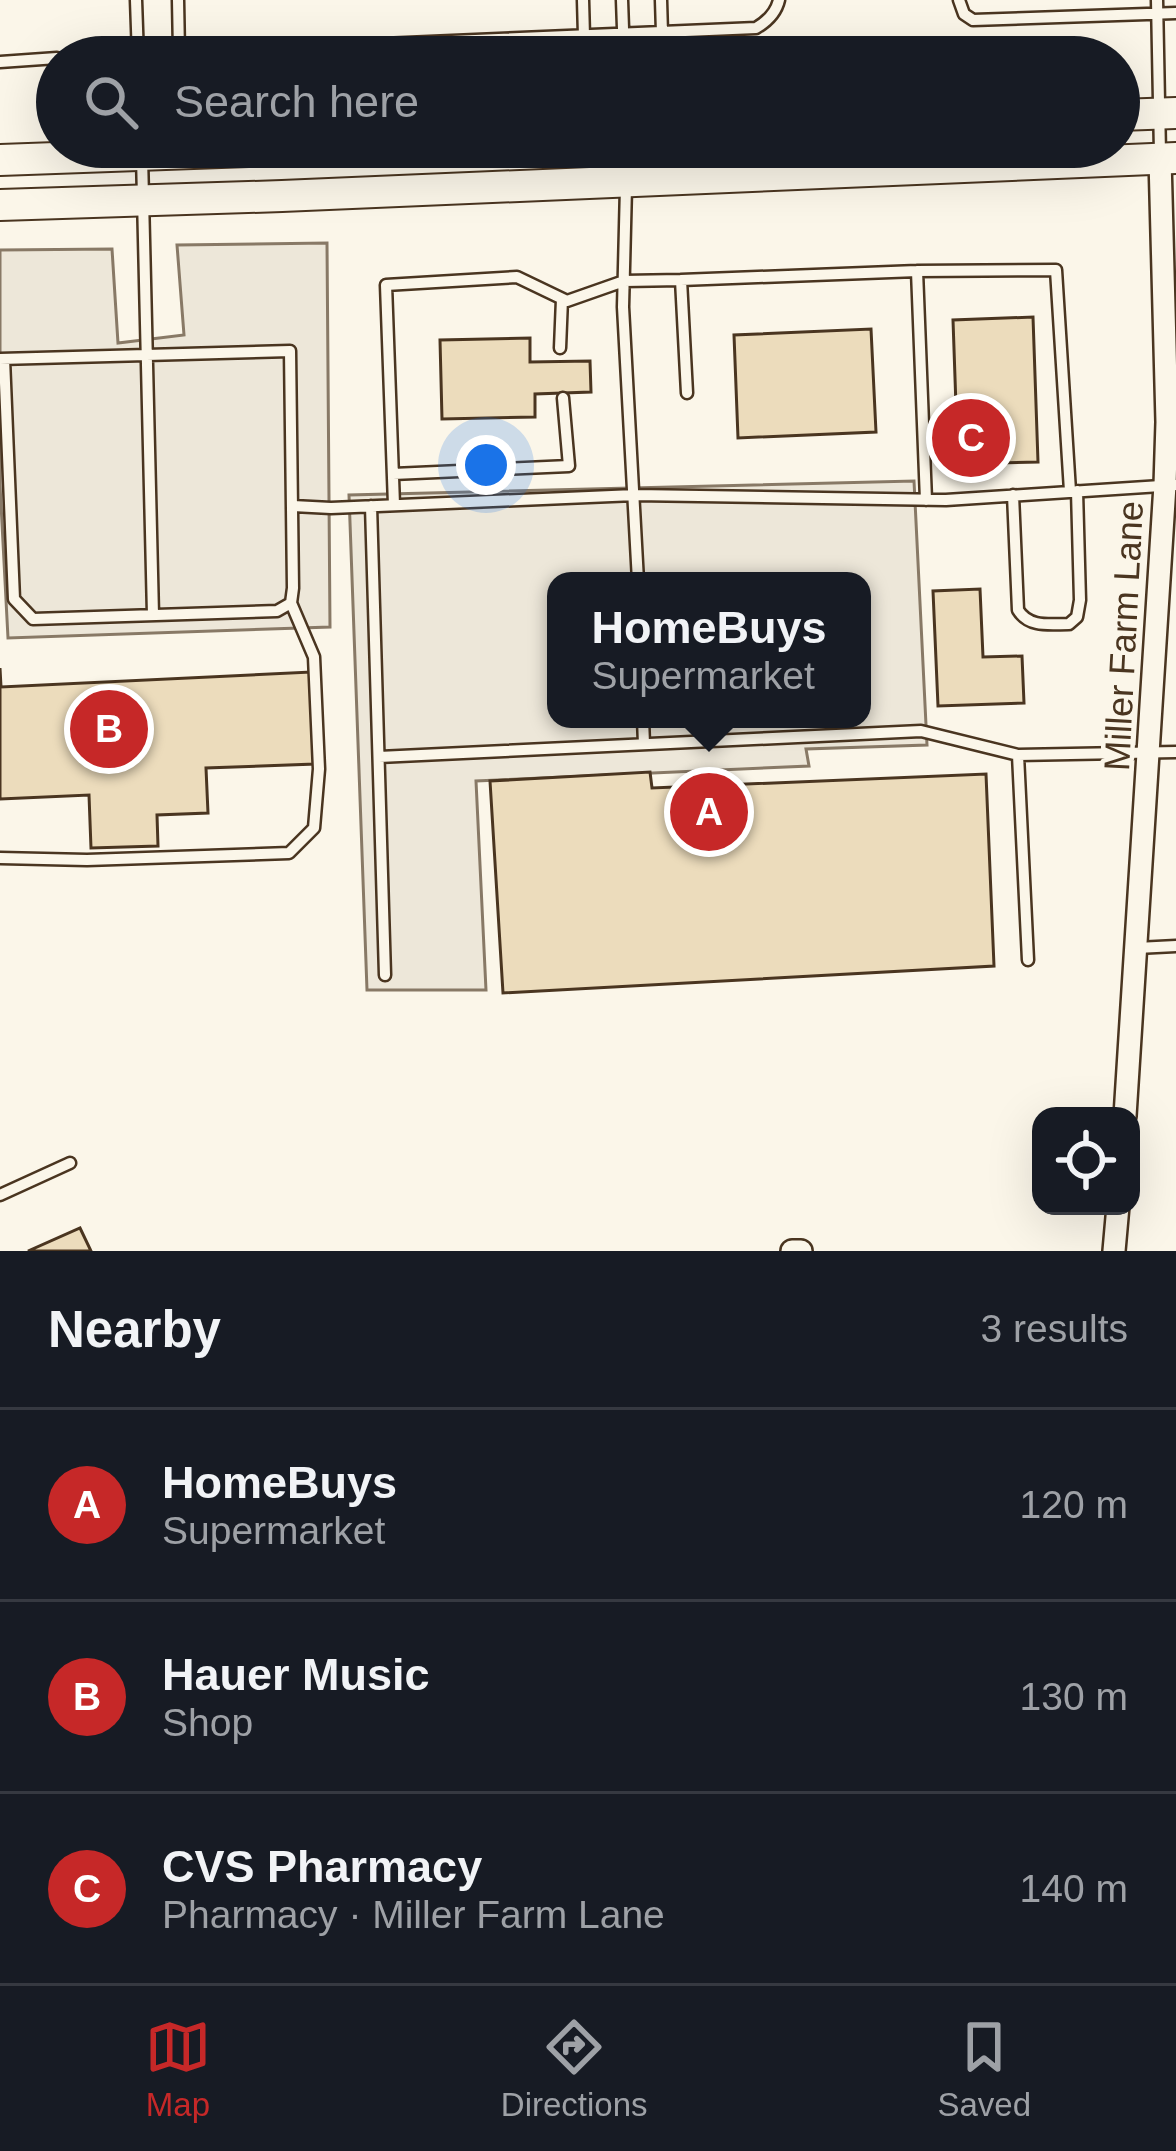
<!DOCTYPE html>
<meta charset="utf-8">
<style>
body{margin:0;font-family:Arial,sans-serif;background:#242831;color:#f1f3f6}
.controls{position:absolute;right:36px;bottom:36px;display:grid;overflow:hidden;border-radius:24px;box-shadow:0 12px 48px #0002}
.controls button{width:108px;height:108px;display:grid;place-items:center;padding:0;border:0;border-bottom:3px solid #363941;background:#171b24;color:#f1f3f6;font:60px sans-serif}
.you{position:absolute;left:486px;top:465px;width:42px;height:42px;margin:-30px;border:9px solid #fff;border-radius:50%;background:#1a73e8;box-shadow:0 0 0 18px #1a73e833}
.badge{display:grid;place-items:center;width:78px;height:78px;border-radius:50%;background:#c62828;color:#fff;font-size:39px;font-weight:700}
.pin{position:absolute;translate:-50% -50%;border:6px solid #fff;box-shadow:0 3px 12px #0006}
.popup{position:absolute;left:547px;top:572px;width:324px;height:156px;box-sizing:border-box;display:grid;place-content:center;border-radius:24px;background:#171b24;filter:drop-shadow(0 3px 9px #0005);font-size:39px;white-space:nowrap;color:#9ea1a6}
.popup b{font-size:45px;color:#f1f3f6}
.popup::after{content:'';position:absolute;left:50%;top:100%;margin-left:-24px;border:24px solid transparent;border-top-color:#171b24}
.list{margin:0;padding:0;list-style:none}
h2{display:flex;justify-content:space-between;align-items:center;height:156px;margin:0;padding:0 48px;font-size:51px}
h2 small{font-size:39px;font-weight:400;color:#9ea1a6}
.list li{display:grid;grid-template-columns:78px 1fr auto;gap:36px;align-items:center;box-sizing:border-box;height:192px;padding:0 48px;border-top:3px solid #363941}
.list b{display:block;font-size:45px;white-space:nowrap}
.list p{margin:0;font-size:39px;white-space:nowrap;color:#9ea1a6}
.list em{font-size:39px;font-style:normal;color:#9ea1a6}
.icon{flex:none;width:66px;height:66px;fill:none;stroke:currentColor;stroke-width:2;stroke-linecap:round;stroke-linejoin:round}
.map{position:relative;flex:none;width:1176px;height:1251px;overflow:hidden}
.search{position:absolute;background:#171b24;box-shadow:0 12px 48px #0002;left:36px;right:36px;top:36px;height:132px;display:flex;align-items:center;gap:30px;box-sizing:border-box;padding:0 42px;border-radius:66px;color:#9ea1a6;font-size:45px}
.sheet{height:732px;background:#171b24}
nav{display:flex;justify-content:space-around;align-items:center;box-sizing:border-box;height:168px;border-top:3px solid #363941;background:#171b24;font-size:33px;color:#9ea1a6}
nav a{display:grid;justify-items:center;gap:6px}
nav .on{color:#c62828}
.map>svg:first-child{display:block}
.parking{fill:#ede7d9;stroke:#887966;stroke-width:3;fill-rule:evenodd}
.building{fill:#ecdcbc;stroke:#4a3520;stroke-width:3}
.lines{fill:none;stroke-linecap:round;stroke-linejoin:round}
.service-casing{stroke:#4a3520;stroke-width:15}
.minor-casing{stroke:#4a3520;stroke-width:26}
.secondary-casing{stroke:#4a3520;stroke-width:34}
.service{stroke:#fbf6e9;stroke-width:10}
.minor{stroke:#fbf6e9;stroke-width:21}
.secondary{stroke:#fbf6e9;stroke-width:30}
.labels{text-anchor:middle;stroke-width:9;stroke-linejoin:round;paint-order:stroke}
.street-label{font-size:36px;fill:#4a3520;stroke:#fbf6e9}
</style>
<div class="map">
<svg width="1176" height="1251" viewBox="0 0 1176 1251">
<rect width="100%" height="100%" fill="#fbf6e9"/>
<path class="parking" d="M327,243L330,627L8,638L0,485V250L112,249L118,343L184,335L177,245Z
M914,481L927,745L806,749L809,766L476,781L486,990H367L349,495ZM556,581H862V719H556Z"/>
<path class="building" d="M1033,317L1038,462L958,464L953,320Z
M871,329L876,432L738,438L734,335Z
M530,338V362L590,361L591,392L535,394V417L442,419L440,340Z
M980,589L983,657L1022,656L1024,703L938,706L933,591Z
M0,668L1,687L311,672L315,764L206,768L208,813L157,815L158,846L91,848L89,795L0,799Z
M650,772L652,788L986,774L994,966L503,993L490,781Z
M80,1228L91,1251H28Z"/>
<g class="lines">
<g class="service-casing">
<path id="service" d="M136,0L138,57
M178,0L179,52
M583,0L584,36
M622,0L624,57
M661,0L662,33
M959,0L964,14L973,20L1176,13
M1157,0L1160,153
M76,57L756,28C768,21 776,13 779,0
M0,62L57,58
M627,147L623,307L638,581
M142,156L153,615
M560,348L562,299
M0,359L290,351L293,588L291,603L277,611L33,619L14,599L4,359
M687,393L681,280L917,271
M393,474L569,466L563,398
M1013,495L1018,610C1029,628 1050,624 1069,624L1077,617L1080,600L1077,491
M926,500L917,271L1056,270L1070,491
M394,505L386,285L517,277L567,301L624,281L681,280
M293,506L331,508L635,495L946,500L1176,485
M371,506L385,975
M643,719L644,744
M1018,755L1028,960
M379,757L921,731L1018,755L1176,752
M0,858L87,860L289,853L314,828L319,769L314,657L291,603
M1137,948L1176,946
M0,1195L70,1163"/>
</g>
<g class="minor-casing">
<path id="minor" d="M1125,1116L1165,485L1167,422L1160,159
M792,1251H801
M1114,1251L1118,1206"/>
</g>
<g class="secondary-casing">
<path id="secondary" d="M1119,115L1176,113
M0,160L358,147
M0,205L282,196L1176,158"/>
</g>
<use href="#service" class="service"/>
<use href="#minor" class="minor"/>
<use href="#secondary" class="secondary"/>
</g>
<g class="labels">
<g class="street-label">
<text transform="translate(1123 636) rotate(-87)" y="13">Miller Farm Lane</text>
</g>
</g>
</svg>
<div class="controls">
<button><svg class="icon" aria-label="locate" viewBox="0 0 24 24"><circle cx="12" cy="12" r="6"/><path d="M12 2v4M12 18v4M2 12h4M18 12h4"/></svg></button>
</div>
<div class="you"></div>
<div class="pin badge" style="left:709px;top:812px">A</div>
<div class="popup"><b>HomeBuys</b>Supermarket</div>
<div class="pin badge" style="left:109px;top:729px">B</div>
<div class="pin badge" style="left:971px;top:438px">C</div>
<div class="search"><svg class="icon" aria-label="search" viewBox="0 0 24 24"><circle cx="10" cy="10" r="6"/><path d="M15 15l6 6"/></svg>Search here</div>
</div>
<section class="sheet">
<h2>Nearby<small>3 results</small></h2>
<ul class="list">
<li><span class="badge">A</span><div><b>HomeBuys</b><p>Supermarket</p></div><em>120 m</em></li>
<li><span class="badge">B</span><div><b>Hauer Music</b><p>Shop</p></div><em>130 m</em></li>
<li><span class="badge">C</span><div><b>CVS Pharmacy</b><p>Pharmacy · Miller Farm Lane</p></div><em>140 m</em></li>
</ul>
</section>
<nav>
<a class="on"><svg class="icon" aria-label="map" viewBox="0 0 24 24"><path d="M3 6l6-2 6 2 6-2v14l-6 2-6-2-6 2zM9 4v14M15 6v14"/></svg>Map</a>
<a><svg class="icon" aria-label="directions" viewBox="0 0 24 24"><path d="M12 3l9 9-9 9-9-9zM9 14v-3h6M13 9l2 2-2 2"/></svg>Directions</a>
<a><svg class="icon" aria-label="saved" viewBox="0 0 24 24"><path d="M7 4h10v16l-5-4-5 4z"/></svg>Saved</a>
</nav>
